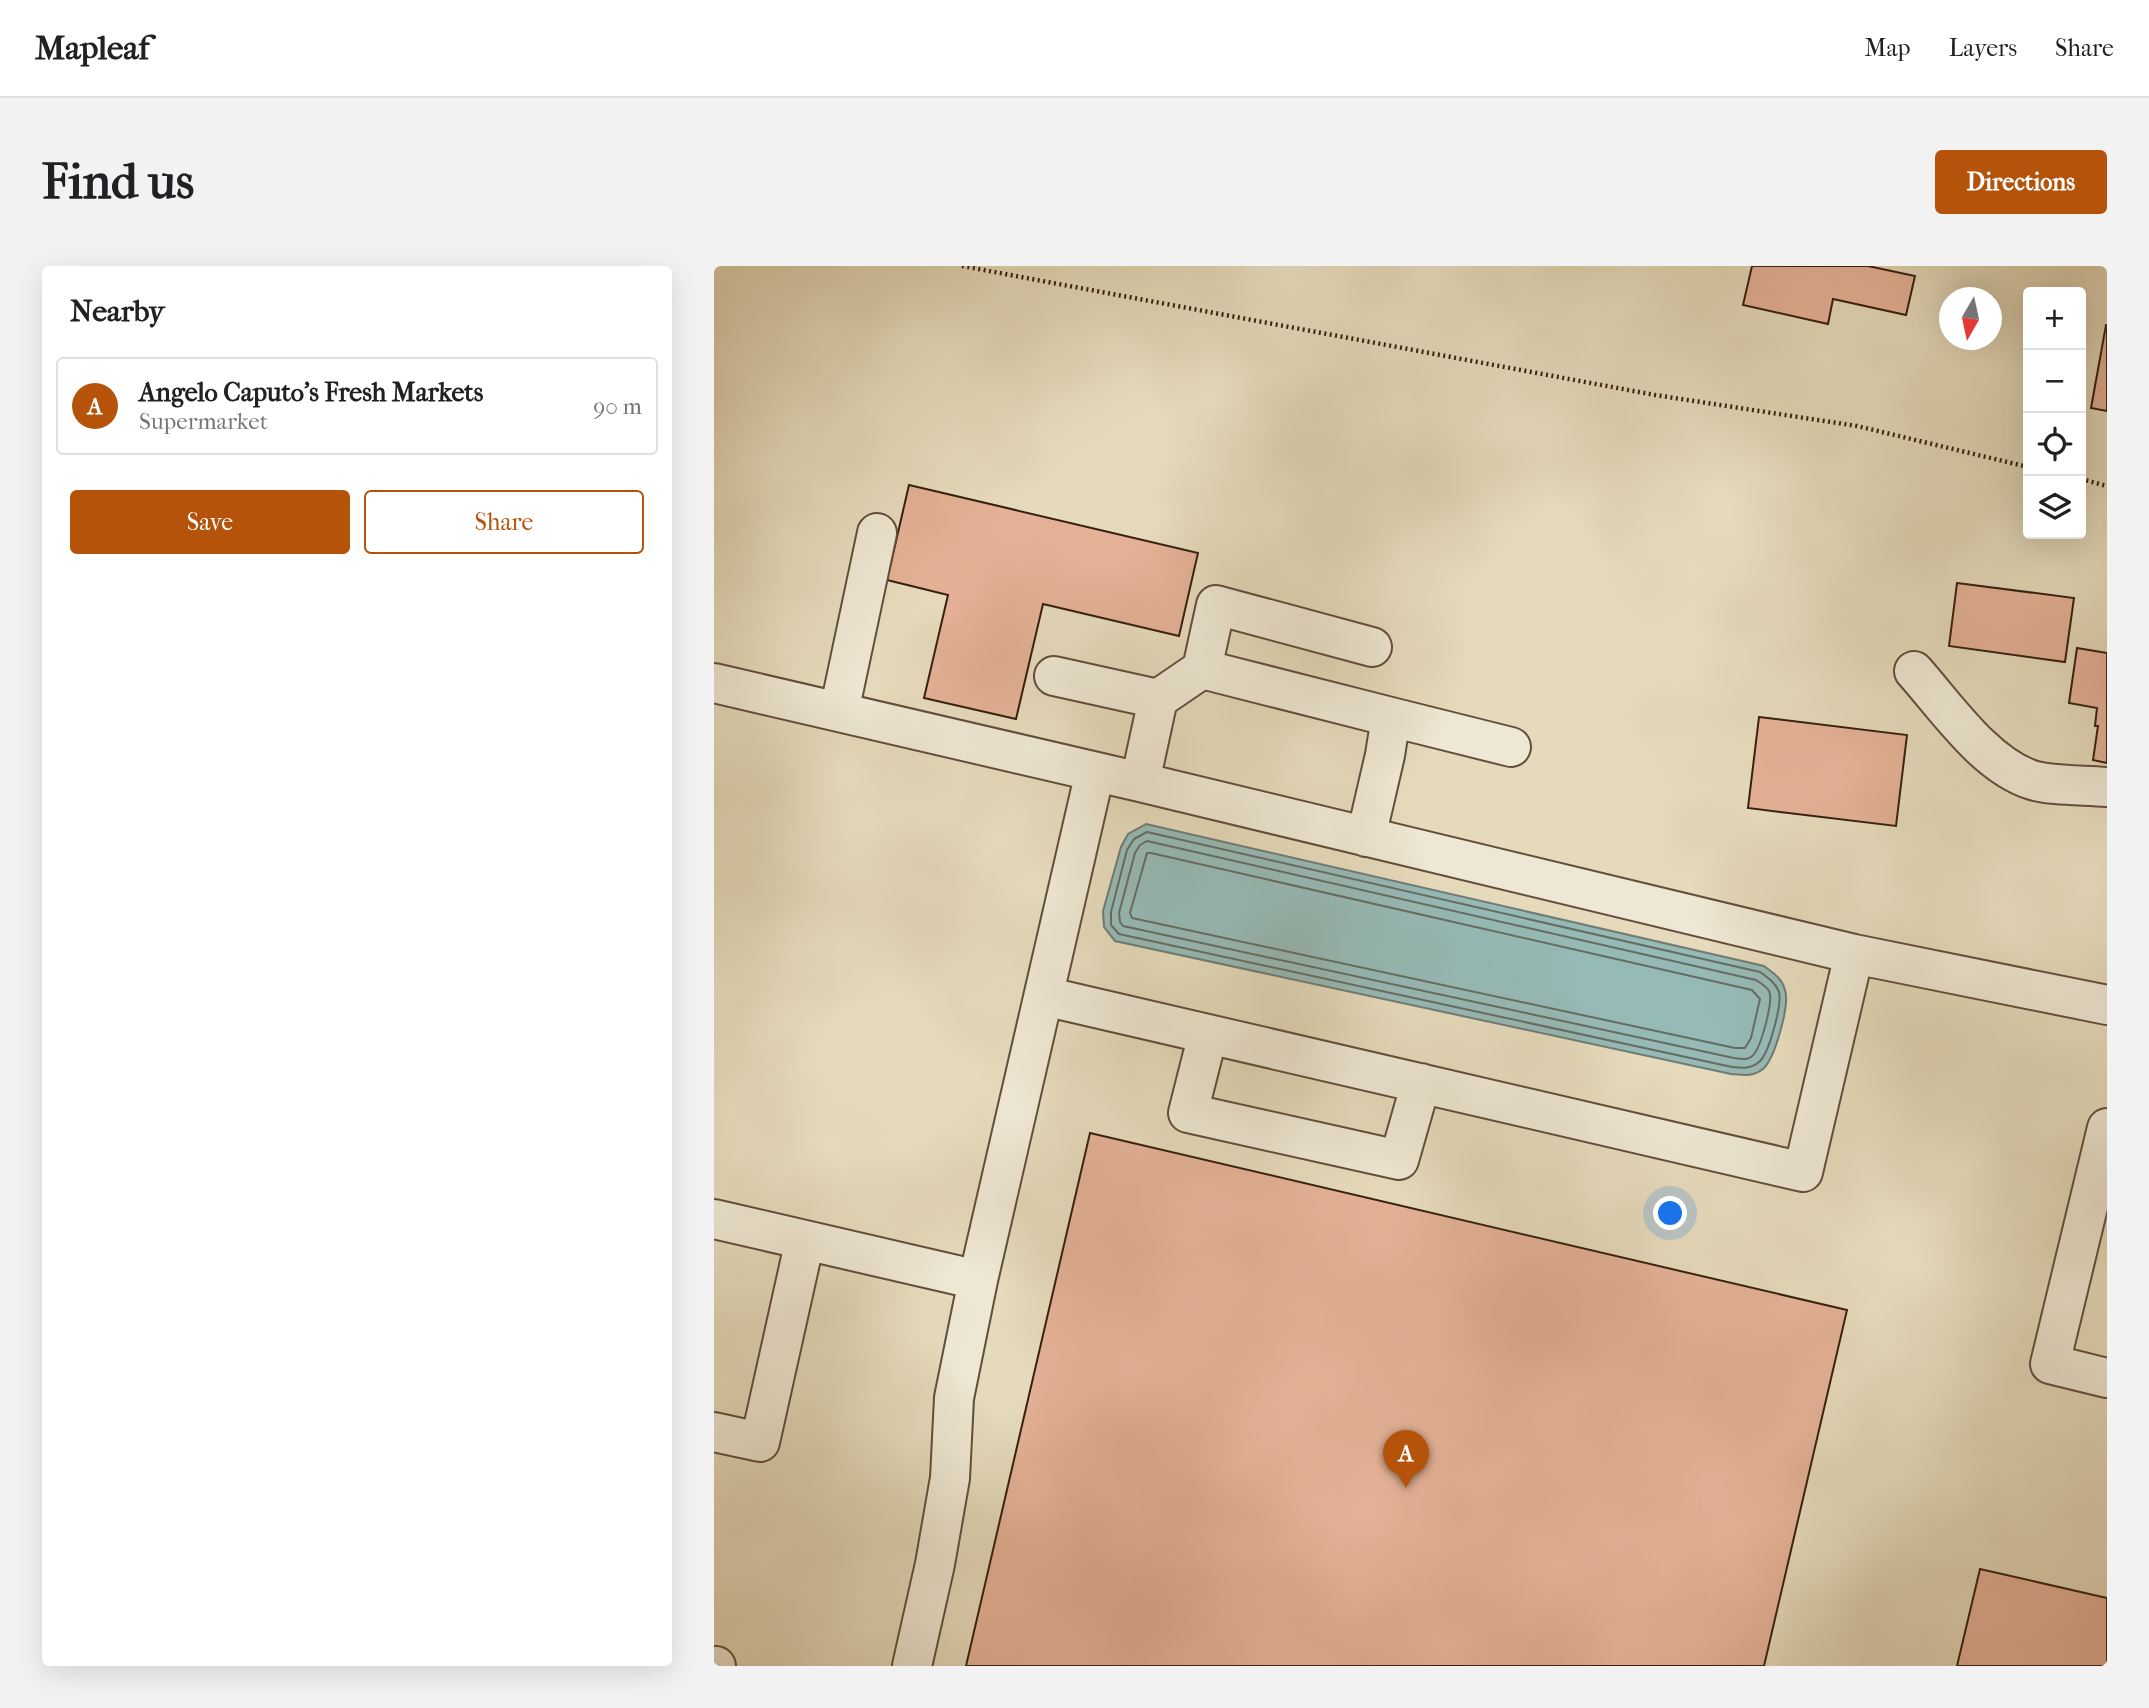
<!DOCTYPE html>
<meta charset="utf-8">
<style>
body{margin:0;font-family:"IM FELL French Canon",serif;background:#f2f2f2;color:#202124}
.controls{position:absolute;right:21px;top:21px;display:grid;overflow:hidden;border-radius:7px;box-shadow:0 7px 28px #0002}
.controls button{width:63px;height:63px;display:grid;place-items:center;padding:0;border:0;border-bottom:2px solid #e0e0e0;background:#fff;color:#202124;font:35px sans-serif}
.compass{position:absolute;left:1225px;top:21px;width:63px;height:63px;border-radius:50%;background:#fff;box-shadow:0 7px 28px #0002;rotate:189deg}
.you{position:absolute;left:957px;top:948px;width:24px;height:24px;margin:-18px;border:5px solid #fff;border-radius:50%;background:#1a73e8;box-shadow:0 0 0 10px #1a73e833}
.badge{display:grid;place-items:center;width:46px;height:46px;border-radius:50%;background:#b45309;color:#fff;font-size:23px;font-weight:700}
.pin{position:absolute;translate:-50% -58px;filter:drop-shadow(0 2px 4px #0008)}
.pin::after{content:'';position:absolute;top:37px;width:24px;height:21px;background:inherit;clip-path:polygon(0 0,100% 0,50% 100%)}
.list{margin:0;padding:0;list-style:none}
h2{display:flex;justify-content:space-between;align-items:center;height:91px;margin:0;padding:0 28px;font-size:30px}
h2 small{font-size:23px;font-weight:400;color:#757577}
.list li{display:grid;grid-template-columns:46px 1fr auto;gap:21px;align-items:center;box-sizing:border-box;height:98px;margin:0 14px 14px;padding:0 14px;border:2px solid #e0e0e0;border-radius:7px}
.list b{display:block;font-size:26px;white-space:nowrap}
.list p{margin:0;font-size:23px;white-space:nowrap;color:#757577}
.list em{font-size:23px;font-style:normal;color:#757577}
.actions{display:flex;gap:14px;padding:21px 28px}
.actions a{flex:1;padding:16px 0;border:2px solid #b45309;border-radius:7px;text-align:center;font-size:24px;color:#b45309}
.actions .main{background:#b45309;color:#fff}
.icon{flex:none;width:38px;height:38px;fill:none;stroke:currentColor;stroke-width:2;stroke-linecap:round;stroke-linejoin:round}
.map{position:relative;flex:none;width:1393px;height:1400px;overflow:hidden;border-radius:7px}
header{display:flex;align-items:center;gap:42px;box-sizing:border-box;height:98px;padding:0 35px;background:#fff;border-bottom:2px solid #e0e0e0}
header strong{font-size:33px}
nav{display:flex;gap:38px;margin-inline-start:auto;font-size:24px}
.intro{display:flex;align-items:center;justify-content:space-between;box-sizing:border-box;height:168px;padding:0 42px}
h1{margin:0;font-size:49px}
.button{padding:18px 32px;border-radius:7px;background:#b45309;color:#fff;font-size:24px;font-weight:700}
main{display:flex;gap:42px;padding:0 42px}
aside{flex:1;background:#fff;border-radius:7px;box-shadow:0 7px 28px #0002}
.map>svg:first-child{display:block}
.water{fill:#96bab6;stroke:#707c74;stroke-width:2}
.lines{fill:none;stroke-linecap:round;stroke-linejoin:round}
.shore{stroke:#666c63;stroke-width:2}
.building{fill:#e4b196;stroke:#361f10;stroke-width:2}
.minor-casing{stroke:#624e3b;stroke-width:42}
.path{stroke:#361f10;stroke-width:4.5;stroke-dasharray:2 3.5;stroke-linecap:butt}
.minor{stroke:#eee7d3;stroke-width:38}
</style>
<header>
<strong>Mapleaf</strong>
<nav><a>Map</a><a>Layers</a><a>Share</a></nav>
</header>
<div class="intro"><h1>Find us</h1><a class="button">Directions</a></div>
<main>
<aside>
<h2>Nearby<small></small></h2>
<ul class="list">
<li><span class="badge">A</span><div><b>Angelo Caputo's Fresh Markets</b><p>Supermarket</p></div><em>90 m</em></li>
</ul>
<div class="actions"><a class="main">Save</a><a>Share</a></div>
</aside>
<div class="map">
<svg width="1393" height="1400" viewBox="0 0 1393 1400">
<rect width="100%" height="100%" fill="#e5dabb"/>
<filter id="stains"><feTurbulence type="fractalNoise" baseFrequency=".00286" numOctaves="4"/><feColorMatrix values="0 0 0 0 .2 0 0 0 0 .09 0 0 0 0 .02 0 0 0 .5 -.17"/></filter>
<radialGradient id="worn" r=".72"><stop offset=".6" stop-color="#630" stop-opacity="0"/><stop offset="1" stop-color="#630" stop-opacity=".3"/></radialGradient>
<path class="water" d="M432,558L1050,700C1059,707 1068,712 1071,724C1076,739 1061,792 1049,803C1039,811 1029,809 1017,808L401,675L390,661L389,645L407,581L414,568Z"/>
<g class="lines">
<path class="shore" d="M433,566L1046,706C1054,712 1062,717 1065,726C1068,739 1055,788 1045,796C1037,803 1028,802 1018,801L405,668L397,659V646L413,584L420,573Z
M433,575L1042,714C1046,717 1052,720 1055,725C1060,734 1047,780 1040,788C1035,795 1027,793 1020,792L409,660L406,656L405,647L421,587L426,579Z
M433,587H437L1038,724L1046,733L1037,772L1031,782H1021L418,652L416,647Z"/>
</g>
<path class="building" d="M1038,0H1154L1201,10L1192,49L1119,33L1114,58L1029,39Z
M1392,59H1393V145L1377,142Z
M195,219L484,287L465,370L329,338L302,453L210,432L234,329L173,314Z
M1243,317L1360,332L1351,396L1235,380Z
M1363,382L1393,387V497L1379,494L1384,460H1381L1383,442L1355,437Z
M1045,451L1193,469L1182,560L1034,542Z
M376,867L1133,1044L1050,1400H252Z
M1266,1303L1393,1332V1400H1243Z"/>
<g class="lines">
<g class="minor-casing">
<path id="minor" d="M488,403L502,339L658,381
M1200,405C1232,441 1271,499 1318,514C1337,520 1371,519 1393,521
M340,410L444,433
M0,417L426,516L1140,688L1393,739
M125,446L163,267
M677,451L797,481
M426,516L444,433L488,403L677,451L671,489L652,571
M330,730L1089,906L1140,688
M494,768L474,847L685,894L707,817
M1393,862L1336,1098L1393,1112
M0,953L264,1014
M0,1166L46,1176L91,974
M0,1400H2
M198,1400L221,1298L236,1212L240,1132L264,1014L381,506"/>
</g>
<path class="path" d="M248,0L941,129L1143,160L1314,201
M1367,213L1393,220"/>
<use href="#minor" class="minor"/>
</g>
<rect width="100%" height="100%" filter="url(#stains)"/>
<rect width="100%" height="100%" fill="url(#worn)"/>
</svg>
<div class="controls">
<button>+</button>
<button>−</button>
<button><svg class="icon" aria-label="locate" viewBox="0 0 24 24"><circle cx="12" cy="12" r="6"/><path d="M12 2v4M12 18v4M2 12h4M18 12h4"/></svg></button>
<button><svg class="icon" aria-label="layers" viewBox="0 0 24 24"><path d="M12 4l9 5-9 5-9-5zM3 14l9 5 9-5"/></svg></button>
</div>
<svg class="compass" viewBox="-18 -18 36 36"><path d="M0-13l5 13h-10z" fill="#e53935"/><path d="M0 13l5-13h-10z" fill="#757577"/></svg>
<div class="you"></div>
<div class="pin badge" style="left:692px;top:1222px">A</div>
</div>
</main>
